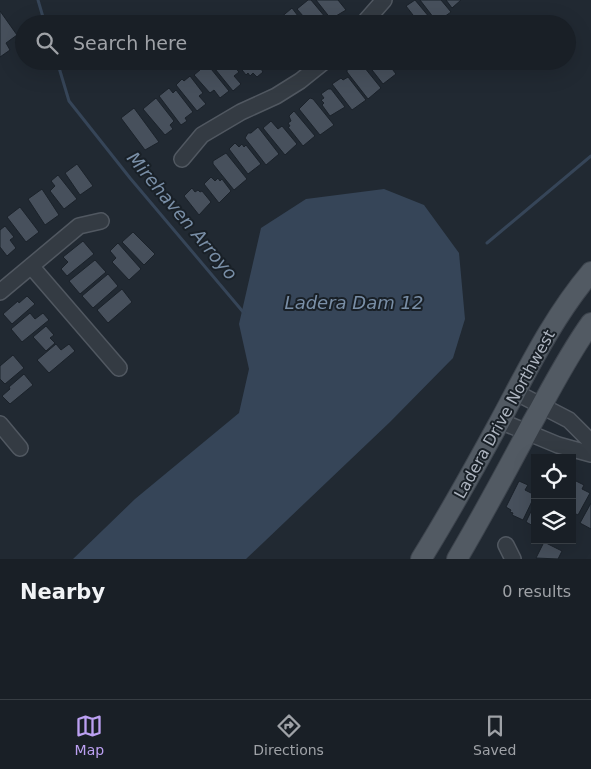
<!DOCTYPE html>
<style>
body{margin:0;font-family:"DejaVu Sans",sans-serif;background:#22272e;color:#f1f3f6}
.controls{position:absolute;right:15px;bottom:15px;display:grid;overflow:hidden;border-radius:0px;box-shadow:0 5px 20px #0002}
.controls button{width:45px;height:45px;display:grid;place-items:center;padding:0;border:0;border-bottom:1px solid #373d43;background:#191f26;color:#f1f3f6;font:25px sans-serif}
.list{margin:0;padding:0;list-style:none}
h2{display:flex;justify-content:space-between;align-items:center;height:65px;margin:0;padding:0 20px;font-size:21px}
h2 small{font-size:16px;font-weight:400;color:#9fa2a7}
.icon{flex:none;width:28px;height:28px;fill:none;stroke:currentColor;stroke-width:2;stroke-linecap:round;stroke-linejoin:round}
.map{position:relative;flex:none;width:591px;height:559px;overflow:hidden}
.search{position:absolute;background:#191f26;box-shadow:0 5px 20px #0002;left:15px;right:15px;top:15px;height:55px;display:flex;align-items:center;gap:12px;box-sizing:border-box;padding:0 18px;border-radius:28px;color:#9fa2a7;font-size:19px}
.sheet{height:140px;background:#191f26}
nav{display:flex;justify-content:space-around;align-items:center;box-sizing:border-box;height:70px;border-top:1px solid #373d43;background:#191f26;font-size:14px;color:#9fa2a7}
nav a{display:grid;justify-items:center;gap:2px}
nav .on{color:#bca0f2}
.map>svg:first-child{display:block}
.water{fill:#364558}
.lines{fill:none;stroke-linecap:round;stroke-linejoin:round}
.stream{stroke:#364558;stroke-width:3}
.building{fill:#47505c;stroke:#1b222a}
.minor-casing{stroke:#515861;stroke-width:18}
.major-casing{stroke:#3d444d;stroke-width:22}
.minor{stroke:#343b43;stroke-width:15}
.major{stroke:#525a63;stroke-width:20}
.labels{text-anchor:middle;stroke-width:4;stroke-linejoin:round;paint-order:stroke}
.street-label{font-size:16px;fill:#aeb5c0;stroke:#192027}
.water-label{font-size:18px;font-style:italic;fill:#798ea6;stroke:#192027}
</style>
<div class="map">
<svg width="591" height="559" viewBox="0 0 591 559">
<rect width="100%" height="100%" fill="#212932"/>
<path class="water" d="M384,189L424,205L459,253L465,319L453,358L390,422L246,559H73L135,499L239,413L249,369L239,324L261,228L306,199Z"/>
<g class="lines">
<path class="stream" d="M38,0L45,24
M57,61L69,101L130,178L244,313
M487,243L591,156"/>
</g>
<path class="building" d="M308,0H311L331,24H310L297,9Z
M316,0H338L346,10L331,19Z
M415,0L435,24H413L409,18L413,15L406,6Z
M420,0H441L451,12L437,22Z
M446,0H461L452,8Z
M292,8L304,24H283L279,19Z
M0,11L17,35L6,43L10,50L0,57Z
M402,16L408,24H397L398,22L396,20Z
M215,61H229L239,72L234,76L241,84L233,91L211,64Z
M235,61H256L263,72L257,77L253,73L250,76L248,73L246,75Z
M262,61H275L277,64L271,69L270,67L268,69Z
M365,61H386L396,74L383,84Z
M360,62L381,88L368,99L347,72V70Z
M207,64L229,91L220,98L214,90L210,93L194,75Z
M190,76L203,93L199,96L206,104L197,111L176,85L182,79L184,81Z
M348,77L366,100L352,110L332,84L341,78L343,80Z
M169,88L173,93L176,90L193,112L185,118L187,121L181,125L159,96Z
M328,89H331L345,107L330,116L322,105L324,103L321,100L324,98L321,94Z
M156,98L174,121L170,125L173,129L165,135L143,109Z
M310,98L313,99L334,125L320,135L299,109Z
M134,108L159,142L145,150L121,118Z
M294,111L315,136L303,146L288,127L290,126L288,123L291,121L289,116Z
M271,121L278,129L282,126L297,144L285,155L263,128Z
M258,127L279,154L266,165L245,138L248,133H251Z
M235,143L239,147L242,144L244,147L246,145L261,164L248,174L229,149Z
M226,153L247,179L234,190L213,164V161Z
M77,164L93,186L80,195L65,173Z
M58,175L77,199L64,209L50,191L55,186L51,181Z
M211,177L215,181L218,178L220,181L222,179L231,191L219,203L204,184Z
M192,188L195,192L198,190L200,192L202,191L211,202L199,215L184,196Z
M42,189L59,215L45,225L28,199Z
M20,207L39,232L26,242L7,217Z
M5,226L14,237L10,240L16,248L7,256L0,247V230Z
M133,232L155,254L144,265L122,242Z
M83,241L94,254L67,276L61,269L68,262L63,257Z
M118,243L141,269L129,280L112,262L116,258L110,251Z
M95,260L106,272L80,294L69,281Z
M108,274L118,286L93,308L82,296Z
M122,289L132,302L108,323L97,310Z
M27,296L35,304L12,324L3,314L18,301L19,303Z
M30,313L35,319L43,313L49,320L22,342L11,329Z
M46,326L54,335L50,338L55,343L46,351L33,337Z
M56,344L61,350L69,344L75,351L49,373L37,360Z
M13,355L24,368L5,384L0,379V366Z
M24,374L33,385L10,404L2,396L10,389L9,387Z
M574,480L584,485L582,489L590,493L578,515L572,512V482Z
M519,481L528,485L525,490L535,495L523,520L512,515L513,513L510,512L511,510L506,507Z
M591,503V529L580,523Z
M534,505L535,506V527L526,522Z
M544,542L562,551L558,559L536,558Z"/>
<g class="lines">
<g class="minor-casing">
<path id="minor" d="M363,24L384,0
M182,159L202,135L241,112L276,96L300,81L325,61
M31,266L119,368
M0,292L79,226L101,221
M515,392L569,420L591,442
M500,421L558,445L591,454
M0,424L20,448
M506,545L513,559"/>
</g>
<g class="major-casing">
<path id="major" d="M421,559C449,514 475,467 500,421C528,369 553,317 591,272
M457,559C483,515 507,470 531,425C550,391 568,355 591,323"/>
</g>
<use href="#minor" class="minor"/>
<use href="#major" class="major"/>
</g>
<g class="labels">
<g class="street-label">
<text transform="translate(504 414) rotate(-61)" y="6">Ladera Drive Northwest</text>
</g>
<g class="water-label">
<text transform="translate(182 216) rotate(50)" y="6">Mirehaven Arroyo</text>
<text x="354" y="309">Ladera Dam 12</text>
</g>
</g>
</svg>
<div class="controls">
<button><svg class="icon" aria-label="locate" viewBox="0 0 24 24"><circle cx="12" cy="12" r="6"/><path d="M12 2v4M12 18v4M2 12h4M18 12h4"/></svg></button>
<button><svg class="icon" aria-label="layers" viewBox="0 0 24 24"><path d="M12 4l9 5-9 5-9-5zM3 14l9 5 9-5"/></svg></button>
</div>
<div class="search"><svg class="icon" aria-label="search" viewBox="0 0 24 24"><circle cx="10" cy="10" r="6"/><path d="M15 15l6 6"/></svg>Search here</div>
</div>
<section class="sheet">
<h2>Nearby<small>0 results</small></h2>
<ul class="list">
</ul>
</section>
<nav>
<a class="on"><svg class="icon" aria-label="map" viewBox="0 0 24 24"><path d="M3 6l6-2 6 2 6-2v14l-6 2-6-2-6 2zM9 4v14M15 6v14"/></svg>Map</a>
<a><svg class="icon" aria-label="directions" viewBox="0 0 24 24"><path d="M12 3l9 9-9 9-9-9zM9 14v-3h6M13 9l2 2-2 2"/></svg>Directions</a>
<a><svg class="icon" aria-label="saved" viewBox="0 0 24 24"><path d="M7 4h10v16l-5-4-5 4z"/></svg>Saved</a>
</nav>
